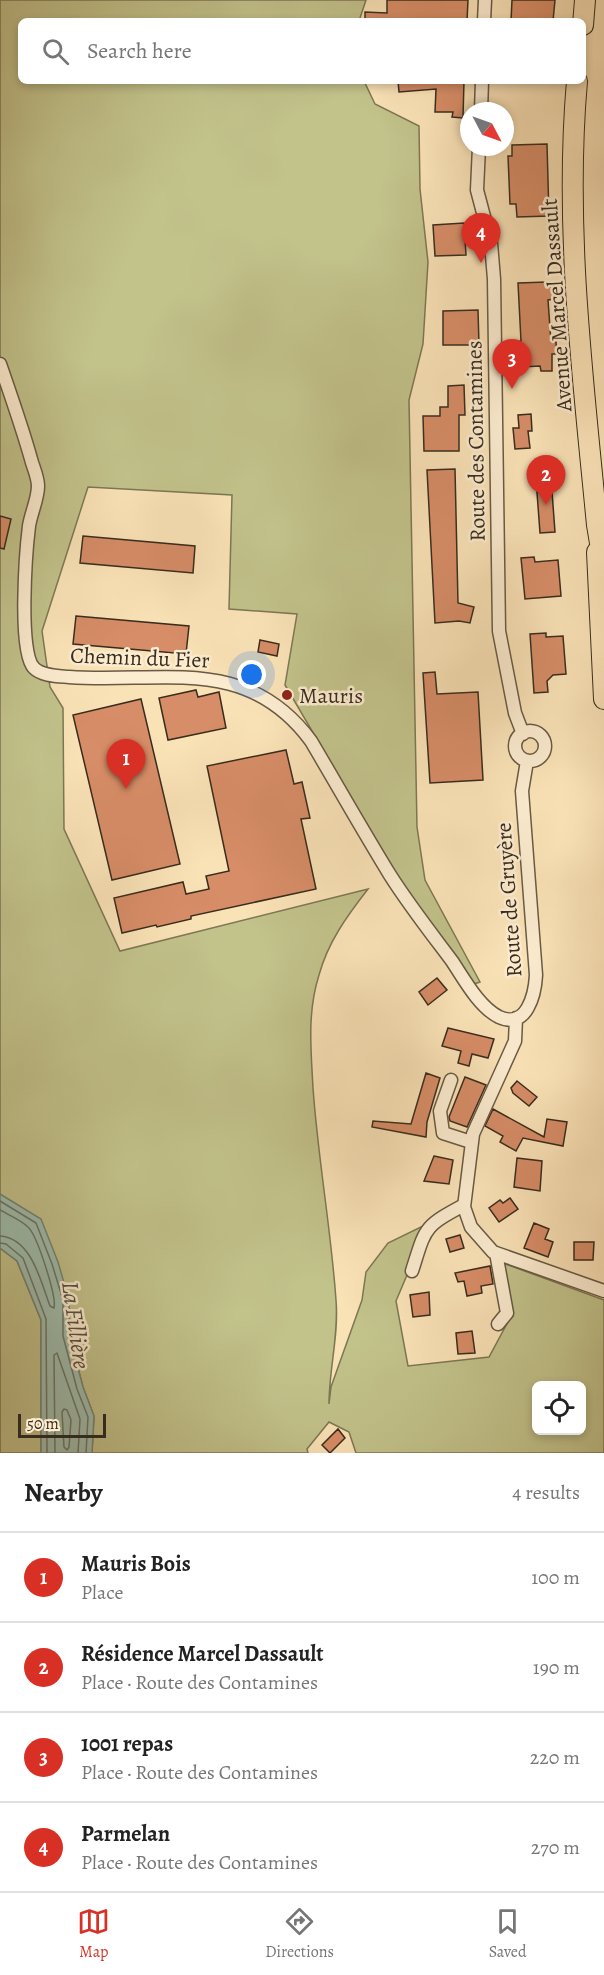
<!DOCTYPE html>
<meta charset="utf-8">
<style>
body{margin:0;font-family:Alegreya,serif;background:#f6f6f6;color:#222}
.controls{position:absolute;right:18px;bottom:18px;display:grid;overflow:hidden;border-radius:9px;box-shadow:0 3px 9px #0003}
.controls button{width:54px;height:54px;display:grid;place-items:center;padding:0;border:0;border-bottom:2px solid #e0e0e0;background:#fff;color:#222;font:30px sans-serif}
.compass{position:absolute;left:460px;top:102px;width:54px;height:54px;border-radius:50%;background:#fff;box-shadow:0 3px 9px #0003;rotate:131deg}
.scale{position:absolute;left:18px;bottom:15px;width:88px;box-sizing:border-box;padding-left:6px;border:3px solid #382c1e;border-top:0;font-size:16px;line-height:21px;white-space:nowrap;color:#382c1e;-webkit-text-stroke:4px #fcecd0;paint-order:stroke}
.you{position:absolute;left:252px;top:675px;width:21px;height:21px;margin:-15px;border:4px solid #fff;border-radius:50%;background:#1a73e8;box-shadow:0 0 0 9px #1a73e833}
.badge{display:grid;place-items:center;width:39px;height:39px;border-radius:50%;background:#d93025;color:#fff;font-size:20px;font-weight:700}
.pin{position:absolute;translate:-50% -50px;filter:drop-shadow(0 2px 3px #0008)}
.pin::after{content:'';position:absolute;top:32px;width:21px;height:18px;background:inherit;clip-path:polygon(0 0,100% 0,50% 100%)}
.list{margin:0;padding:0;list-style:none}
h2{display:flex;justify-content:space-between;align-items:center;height:78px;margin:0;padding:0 24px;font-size:26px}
h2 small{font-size:20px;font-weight:400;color:#767676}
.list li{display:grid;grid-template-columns:39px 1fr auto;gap:18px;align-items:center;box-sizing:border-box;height:90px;padding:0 24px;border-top:2px solid #e0e0e0}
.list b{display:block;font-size:22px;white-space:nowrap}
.list p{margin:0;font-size:20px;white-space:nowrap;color:#767676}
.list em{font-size:20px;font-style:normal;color:#767676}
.icon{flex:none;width:33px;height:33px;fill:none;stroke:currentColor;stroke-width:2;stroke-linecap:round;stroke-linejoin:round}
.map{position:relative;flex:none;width:604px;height:1453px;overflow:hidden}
.search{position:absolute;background:#fff;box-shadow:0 3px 9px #0003;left:18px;right:18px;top:18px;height:66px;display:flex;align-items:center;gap:15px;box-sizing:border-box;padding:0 21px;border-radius:9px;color:#767676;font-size:22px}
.sheet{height:438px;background:#fff}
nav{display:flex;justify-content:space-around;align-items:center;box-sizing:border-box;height:84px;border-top:2px solid #e0e0e0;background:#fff;font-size:16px;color:#767676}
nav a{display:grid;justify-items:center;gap:3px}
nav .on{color:#d93025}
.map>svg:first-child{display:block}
.green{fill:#c2c28b;stroke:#7d7754;stroke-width:1.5;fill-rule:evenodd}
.water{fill:#9ebeaf;stroke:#758475;stroke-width:1.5}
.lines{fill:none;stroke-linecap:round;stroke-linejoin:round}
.shore{stroke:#6b7566;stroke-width:1.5}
.building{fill:#d78d67;stroke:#382c1e;stroke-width:1.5}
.street-casing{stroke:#685a44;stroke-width:15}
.primary-casing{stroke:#382c1e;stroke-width:22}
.street{stroke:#fcecd0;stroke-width:12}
.primary{stroke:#fae2b7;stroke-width:20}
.poi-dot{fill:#8f2418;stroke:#fcecd0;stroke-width:2}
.labels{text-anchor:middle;stroke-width:5;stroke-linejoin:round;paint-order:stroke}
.street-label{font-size:22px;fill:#382c1e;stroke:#fcecd0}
.poi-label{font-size:22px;fill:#382c1e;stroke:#fcecd0;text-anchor:start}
.water-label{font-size:24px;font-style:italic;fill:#525042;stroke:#fcecd0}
</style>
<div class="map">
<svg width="604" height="1453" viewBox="0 0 604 1453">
<rect width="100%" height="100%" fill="#fae2b7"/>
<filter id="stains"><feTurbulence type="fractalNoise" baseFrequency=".00333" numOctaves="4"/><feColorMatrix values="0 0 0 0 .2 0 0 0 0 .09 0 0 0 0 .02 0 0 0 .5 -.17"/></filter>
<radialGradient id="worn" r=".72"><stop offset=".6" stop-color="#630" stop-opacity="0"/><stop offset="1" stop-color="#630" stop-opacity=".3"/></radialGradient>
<path class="green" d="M0,0H366L359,21H21V81H364L375,104L419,126L420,189L428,262L423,344L409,400L417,827L425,880L480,982L468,986L398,877L285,685L297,614L229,609L232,495L88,487L42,631L50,687L63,708L64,829L120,951L368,889C347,916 328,942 319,975C307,1013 311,1049 313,1088C318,1159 331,1229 336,1300C339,1335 329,1369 329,1404L331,1387L362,1300L366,1272L388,1243L429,1223L396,1301L408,1366L489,1357L510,1318L500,1262L604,1300V1453H356L349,1432L329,1422L307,1449L308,1453H92L94,1416L83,1387L69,1334V1300L0,1194ZM536,1386H582V1430H536Z
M0,1248L17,1261L41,1320V1453H0Z"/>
<path class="water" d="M0,1194L41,1219L58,1262L69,1300V1334L83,1387L94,1416L92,1453H41V1320L17,1261L0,1248Z"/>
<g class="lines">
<path class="shore" d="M0,1201L36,1223L52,1264L63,1300V1336L77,1389L88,1417L86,1453
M0,1210C9,1215 21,1220 28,1227C37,1235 57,1297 54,1308L50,1306C41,1283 32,1238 0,1236
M0,1243L6,1244L23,1258L46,1319L47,1453
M64,1409L67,1410L71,1420L69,1447L67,1450L64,1447L62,1412Z
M55,1453L54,1355L57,1353L80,1419L78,1453"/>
</g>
<path class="building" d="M387,0H468L467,21H365V12L387,13Z
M512,0H555L553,21H511Z
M398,81H464L463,118L452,117L453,112H435L436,89L399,92Z
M547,144L549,216L517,217L516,204H510L508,156H512V145Z
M464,223L466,255L435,256L433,225Z
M547,282V287H553L554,299L548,300L551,342H556L557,354H552V371H541L540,366L521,367V359H516L515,342L521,341L518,283Z
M478,310L479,345H443V311Z
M464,385L465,415H459V451H424L423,416H440V407H448V386Z
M531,414L532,431H528L530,448L515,449L513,428H519L518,415Z
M455,469L458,603L474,607L470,623L459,621L435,623L427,470Z
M551,478L555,532L540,533L536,479Z
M0,516L11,519L4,549L0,548Z
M83,536L195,546L193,573L80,563Z
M534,557L535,562L558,560L561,596L525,599L521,558Z
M76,616L189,626L186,654L73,644Z
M546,633V637L563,636L566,674L553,675L547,681L548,692L534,693L530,634Z
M260,640L279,644L277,656L258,652Z
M435,672L437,694L478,692L483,780L430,783L423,673Z
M196,690L198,697L219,692L226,728L168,740L159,698Z
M141,699L180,864L112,880L73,715Z
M286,750L294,784L302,782L310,818L301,819L316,889L191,916V919L157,927L156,925L122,933L114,898L183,882L186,894L209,889L206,876L229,871L207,766Z
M437,978L447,990L428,1005L419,992Z
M448,1028L494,1039L488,1058L472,1054L469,1066L458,1063L461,1051L442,1046Z
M426,1073L440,1078L427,1122L426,1137L372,1127L373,1121L411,1124Z
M465,1077L486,1085L467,1127L450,1121L449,1117Z
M517,1081L537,1097L529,1106L513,1093L511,1088Z
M493,1109L544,1137L547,1119L567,1122L563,1146L523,1138L516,1151L500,1142L503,1136L485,1126Z
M434,1156L453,1160L449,1184L424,1181Z
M517,1158L542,1161L540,1191L514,1187Z
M510,1198L518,1209L499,1222L489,1208L500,1200L503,1203Z
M534,1223L549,1229L545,1239L553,1242L548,1257L524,1248Z
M460,1235L464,1248L450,1252L446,1239Z
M574,1242H594L593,1260H574Z
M490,1266L493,1284L481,1286L482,1293L467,1296L464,1281L458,1282L455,1273Z
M429,1292L430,1315L413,1317L410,1295Z
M472,1331L475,1353L458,1354L456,1333Z
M338,1429L345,1438L330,1453L322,1445Z"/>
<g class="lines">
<g class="street-casing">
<path id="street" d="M484,21L485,0
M481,111L482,81
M479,147L477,190L491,243L494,279L499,631L515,713L523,734
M0,364C11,396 22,427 31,459C33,467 38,477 38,486C38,499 31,513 29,526C26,550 18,653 34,668C42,676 58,676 69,677C161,684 246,653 311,741C337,785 363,831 390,875C409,905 431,933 452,961C464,979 479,1007 499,1017C527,1030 535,994 536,975L522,791L527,761
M515 746a15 15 0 1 1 30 0a15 15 0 1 1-30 0Z
M516,1018L515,1041L473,1134L464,1207L471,1227L493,1252L604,1291
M451,1080L440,1111L443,1133L471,1142
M496,1253L507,1313L498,1324
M412,1271C426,1227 423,1227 464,1205"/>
</g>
<g class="primary-casing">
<path id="primary" d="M583,25L585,0
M577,81C564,229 583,378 597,525L604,567
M597,552L604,699"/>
</g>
<use href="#street" class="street"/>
<use href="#primary" class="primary"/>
</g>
<circle class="poi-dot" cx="287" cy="695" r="6"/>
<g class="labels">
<g class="street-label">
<text transform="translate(556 305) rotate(-94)" y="8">Avenue Marcel Dassault</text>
<text transform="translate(475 441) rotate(-91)" y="8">Route des Contamines</text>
<text transform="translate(140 657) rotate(2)" y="8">Chemin du Fier</text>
<text transform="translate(508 900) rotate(-94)" y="8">Route de Gruyère</text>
</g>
<g class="poi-label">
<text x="299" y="703">Mauris</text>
</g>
<g class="water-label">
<text transform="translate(76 1325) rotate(82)" y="8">La Fillière</text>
</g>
</g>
<rect width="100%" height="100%" filter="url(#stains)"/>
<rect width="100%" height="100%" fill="url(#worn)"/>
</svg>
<div class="controls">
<button><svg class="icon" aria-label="locate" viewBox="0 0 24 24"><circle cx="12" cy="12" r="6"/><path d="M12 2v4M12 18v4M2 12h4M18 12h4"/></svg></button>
</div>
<svg class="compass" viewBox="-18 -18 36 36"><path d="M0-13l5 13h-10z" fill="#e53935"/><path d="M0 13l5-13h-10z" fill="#767676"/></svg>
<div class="scale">50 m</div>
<div class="you"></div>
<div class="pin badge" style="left:126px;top:789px">1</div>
<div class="pin badge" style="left:546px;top:505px">2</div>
<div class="pin badge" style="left:512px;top:389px">3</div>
<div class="pin badge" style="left:481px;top:263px">4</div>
<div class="search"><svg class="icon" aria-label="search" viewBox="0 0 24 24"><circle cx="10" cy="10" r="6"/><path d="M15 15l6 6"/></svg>Search here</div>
</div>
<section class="sheet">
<h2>Nearby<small>4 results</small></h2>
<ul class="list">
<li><span class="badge">1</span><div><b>Mauris Bois</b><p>Place</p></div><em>100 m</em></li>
<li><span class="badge">2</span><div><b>Résidence Marcel Dassault</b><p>Place · Route des Contamines</p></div><em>190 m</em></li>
<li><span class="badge">3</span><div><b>1001 repas</b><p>Place · Route des Contamines</p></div><em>220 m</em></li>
<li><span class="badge">4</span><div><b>Parmelan</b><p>Place · Route des Contamines</p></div><em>270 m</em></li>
</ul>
</section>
<nav>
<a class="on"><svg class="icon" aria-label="map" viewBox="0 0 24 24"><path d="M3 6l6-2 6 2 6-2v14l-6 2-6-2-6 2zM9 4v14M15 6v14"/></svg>Map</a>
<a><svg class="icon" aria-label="directions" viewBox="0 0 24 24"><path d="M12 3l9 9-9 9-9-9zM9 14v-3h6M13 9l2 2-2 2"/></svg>Directions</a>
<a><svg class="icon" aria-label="saved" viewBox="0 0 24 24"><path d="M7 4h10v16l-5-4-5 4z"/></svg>Saved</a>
</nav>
